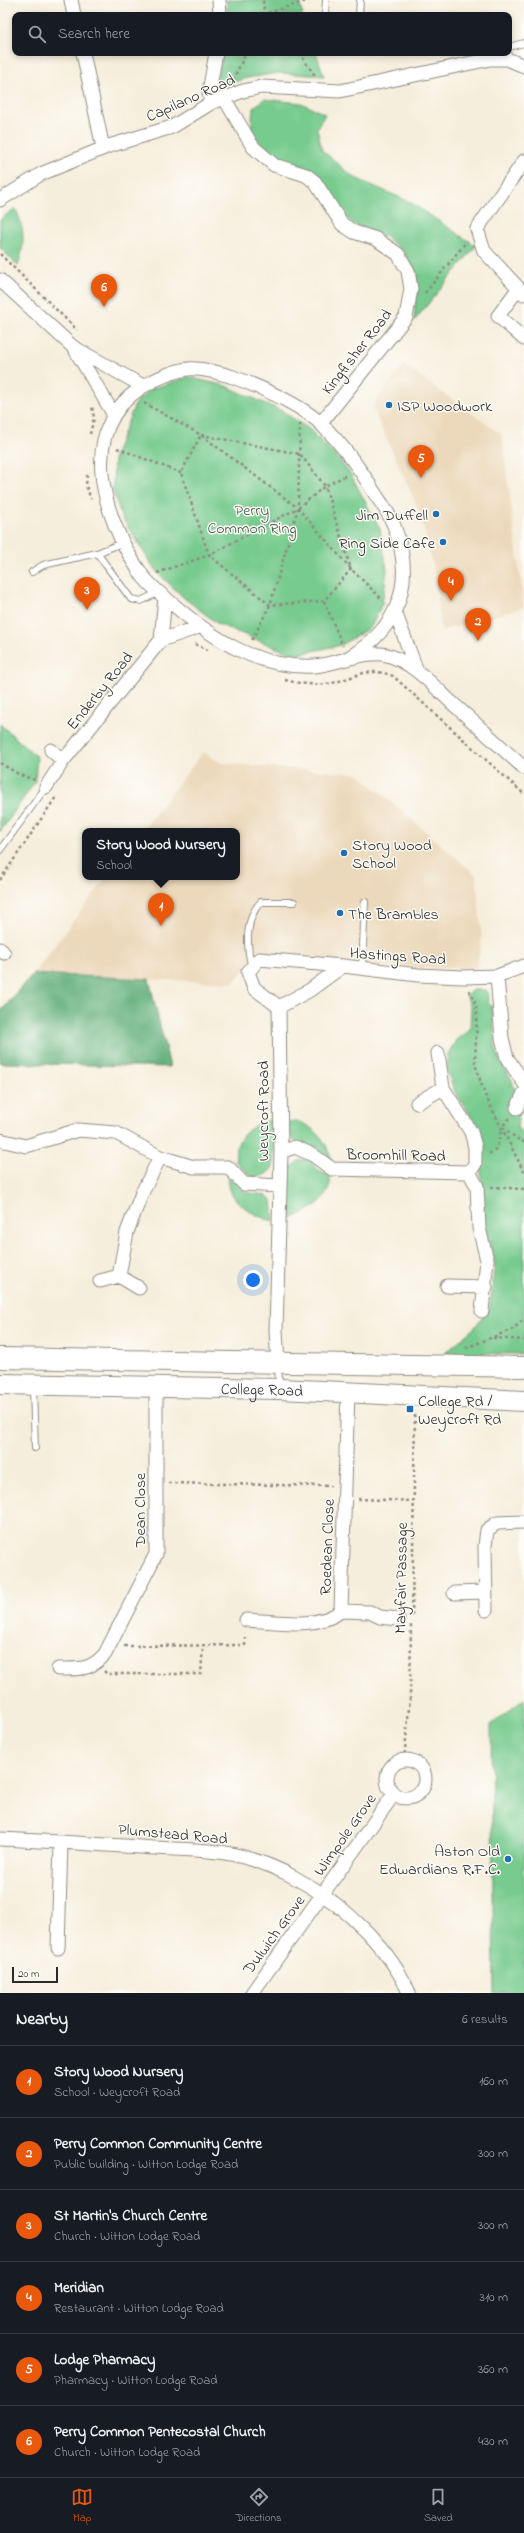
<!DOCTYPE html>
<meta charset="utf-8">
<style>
body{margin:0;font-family:"Indie Flower",sans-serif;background:#242831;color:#f1f3f6}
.scale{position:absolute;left:12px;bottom:10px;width:46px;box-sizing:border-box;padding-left:4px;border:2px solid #2b2b2b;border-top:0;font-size:11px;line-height:14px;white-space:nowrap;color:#2b2b2b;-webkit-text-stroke:3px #fdfcf7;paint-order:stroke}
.you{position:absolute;left:253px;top:1280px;width:14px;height:14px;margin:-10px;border:3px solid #fff;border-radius:50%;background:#1a73e8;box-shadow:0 0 0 6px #1a73e833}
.badge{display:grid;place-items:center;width:26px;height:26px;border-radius:50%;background:#ea580c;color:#fff;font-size:13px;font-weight:700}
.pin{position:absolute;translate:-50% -33px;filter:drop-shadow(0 1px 2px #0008)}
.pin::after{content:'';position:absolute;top:21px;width:14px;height:12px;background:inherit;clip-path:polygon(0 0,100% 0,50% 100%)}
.popup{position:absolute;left:82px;top:828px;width:158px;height:52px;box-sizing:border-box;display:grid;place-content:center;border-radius:8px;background:#171b24;filter:drop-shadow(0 1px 3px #0005);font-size:13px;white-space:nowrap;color:#9ea1a6}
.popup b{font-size:15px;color:#f1f3f6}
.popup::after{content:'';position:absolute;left:50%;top:100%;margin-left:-8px;border:8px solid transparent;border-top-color:#171b24}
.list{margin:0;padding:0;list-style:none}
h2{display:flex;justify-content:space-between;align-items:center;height:52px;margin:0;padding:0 16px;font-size:17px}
h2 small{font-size:13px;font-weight:400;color:#9ea1a6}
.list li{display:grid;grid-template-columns:26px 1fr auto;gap:12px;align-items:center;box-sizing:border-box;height:72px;padding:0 16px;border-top:1px solid #363941}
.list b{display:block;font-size:15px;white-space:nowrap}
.list p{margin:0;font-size:13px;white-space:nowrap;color:#9ea1a6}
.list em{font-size:13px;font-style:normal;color:#9ea1a6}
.icon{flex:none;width:22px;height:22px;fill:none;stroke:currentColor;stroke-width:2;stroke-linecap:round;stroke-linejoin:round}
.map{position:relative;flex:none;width:524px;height:1993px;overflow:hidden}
.search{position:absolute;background:#171b24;box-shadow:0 2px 6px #0003;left:12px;right:12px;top:12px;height:44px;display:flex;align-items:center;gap:10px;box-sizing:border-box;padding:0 14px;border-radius:8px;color:#9ea1a6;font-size:15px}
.sheet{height:484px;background:#171b24}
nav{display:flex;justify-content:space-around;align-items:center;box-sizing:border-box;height:56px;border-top:1px solid #363941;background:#171b24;font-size:11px;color:#9ea1a6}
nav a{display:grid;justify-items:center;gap:2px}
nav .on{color:#ea580c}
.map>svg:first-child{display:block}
.built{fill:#ecd8ba}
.green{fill:#77cb8e;stroke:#517b5c}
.forest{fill:#61af79;stroke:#466d52}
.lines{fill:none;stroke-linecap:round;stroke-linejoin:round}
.lane-casing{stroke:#908c84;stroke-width:8}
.street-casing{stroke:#908c84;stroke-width:15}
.primary-casing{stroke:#908c84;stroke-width:22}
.path{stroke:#908c84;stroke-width:2.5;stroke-dasharray:3 3;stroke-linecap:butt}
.lane{stroke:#fff;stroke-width:6}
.street{stroke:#fff;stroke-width:13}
.primary{stroke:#fff;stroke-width:20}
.poi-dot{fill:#1f6fb2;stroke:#fdfcf7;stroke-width:1.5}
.labels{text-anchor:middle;stroke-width:3;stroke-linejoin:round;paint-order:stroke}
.street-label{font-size:16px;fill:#2b2b2b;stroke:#fdfcf7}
.poi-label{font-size:16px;fill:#2b2b2b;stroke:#fdfcf7;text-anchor:start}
.park-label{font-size:16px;fill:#425b49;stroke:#fdfcf7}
</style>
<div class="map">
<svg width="524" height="1993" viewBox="0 0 524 1993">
<rect width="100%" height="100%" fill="#fdfcf7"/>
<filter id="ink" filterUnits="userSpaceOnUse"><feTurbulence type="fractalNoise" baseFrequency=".025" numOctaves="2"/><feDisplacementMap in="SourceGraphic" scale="8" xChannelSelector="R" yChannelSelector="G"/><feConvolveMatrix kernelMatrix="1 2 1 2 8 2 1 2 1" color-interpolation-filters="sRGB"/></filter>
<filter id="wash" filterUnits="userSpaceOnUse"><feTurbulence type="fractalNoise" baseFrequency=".012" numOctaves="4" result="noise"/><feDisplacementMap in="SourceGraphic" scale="16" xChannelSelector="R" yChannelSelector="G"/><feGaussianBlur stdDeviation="0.9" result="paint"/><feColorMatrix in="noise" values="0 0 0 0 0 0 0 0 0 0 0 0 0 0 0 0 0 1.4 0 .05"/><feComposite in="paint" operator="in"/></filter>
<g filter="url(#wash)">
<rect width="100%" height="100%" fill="#f6eedc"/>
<path class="built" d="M404,365L502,435L524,607L441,631L436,578L419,510L372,407Z
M203,752L221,763L359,774L476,875L482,939L476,969L345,964L255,957L233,983L33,974L107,877H237V831H142Z"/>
<path class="green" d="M226,0H298L303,15H228Z
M221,53H316L324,76L279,73L247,78L215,88Z
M264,99L301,103L325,114L317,129L322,150L353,177L410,202L476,246L414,321L417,273L404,252L387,238L354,224L334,206L308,169L273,157L251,132L253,108Z
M15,208C25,227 25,245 18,266L0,248V220Z
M188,377L226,386L282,411L309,429L335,455L351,475L380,529L387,570L382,604L371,627L341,645L294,655L218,624L184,598L155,570L121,516L113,490L114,456L136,402L151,389Z
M0,724L37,757L35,782L0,832Z
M473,990H485L488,993V1003L492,1006L496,1049L500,1061L512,1080L515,1092L512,1108L519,1112L517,1128L524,1133V1354L445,1353L475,1327L490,1306L495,1263L485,1228L481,1180V1142L478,1127L455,1092L447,1072L448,1054L456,1040L470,1029L471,1007L466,995Z
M276,1119L273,1167C267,1175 262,1177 252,1177L236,1162C232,1138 253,1122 276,1119Z
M297,1121C318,1129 326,1141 332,1161L316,1148L296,1143L289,1134L288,1122Z
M308,1159L320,1172L330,1176C333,1199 307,1214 288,1219V1170L300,1160Z
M229,1177C235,1182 240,1189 247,1192C257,1195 263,1192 272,1200L274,1221C256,1218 224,1199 229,1177Z
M524,1699V1993H494L491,1725Z"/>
<path class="forest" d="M33,974L149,979L170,1067L0,1063V1012Z"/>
</g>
<g filter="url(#ink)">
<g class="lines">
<g class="lane-casing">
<path id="lane" d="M325,15L326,0
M359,15L360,0
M509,47L524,43
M97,553L131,599L141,601L159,592
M32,572L43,565L97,553L122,543
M0,850L46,787
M252,967C246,947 245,917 261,902H294
M362,968L365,902
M278,1365L279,1386
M33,1388L35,1448"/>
</g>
<g class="street-casing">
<path id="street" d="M71,0L74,15
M219,0L220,15
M83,53L103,148
M224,98L253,147L274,165L306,175L315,182L342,224L354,232L376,239L398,254L408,271L411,289L406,317L321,423
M211,103L209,92L216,53
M524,161L477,229L484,251L524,294
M0,200L41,174L109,146L172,127L211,103L243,91L261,87L340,91L490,59H507L524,66
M0,280L73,347L143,386
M518,289L498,316L524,339
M74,348L114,415
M395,612L417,671
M161,640L165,597
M348,658C399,628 416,582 394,526C390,514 381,503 374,492C359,467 342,444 321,424C302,405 256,385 230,376C196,366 185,365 153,381C72,421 101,516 142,575C151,587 164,597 175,606C215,640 259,669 314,666C334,665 368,649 387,655C411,661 434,686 451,702C476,724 500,746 524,768
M51,750L63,761
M46,787L63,761L161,640L199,627
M0,949L4,953
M497,976L502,1038L507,1058L524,1083
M279,1007L310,990L343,966L418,975L463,977L497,976L524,966
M438,1053L443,1088L471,1132L475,1147V1164L469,1172
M417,1103L443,1088
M517,1108L524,1093
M0,1140L26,1146L78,1130L116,1133L160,1157L194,1167H228L244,1184L278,1186
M281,1152L295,1147L313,1155L332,1169L469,1172
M469,1172L477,1186L479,1228L487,1260L482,1311
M100,1281L119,1276
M447,1286L486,1287
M139,1288L119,1276L127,1232L142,1193L160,1157
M278,1364L276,1331L281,1152L279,1007L254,988L248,972L259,959L343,966
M454,1593L484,1592
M486,1610L485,1546L487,1530L497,1523L524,1522
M341,1611L370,1612L380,1617L398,1619
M246,1620C275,1621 317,1630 341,1611L348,1392
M58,1669C79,1669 90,1671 105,1654L156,1554V1387
M387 1779a19 19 0 1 1 38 0a19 19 0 1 1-38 0Z
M0,1839C47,1841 93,1844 140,1847C163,1849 186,1849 209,1851C267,1855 327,1891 366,1931C383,1949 400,1970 409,1993
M58,1948L61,1842
M252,1993L394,1794"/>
</g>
<g class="primary-casing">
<g id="primary">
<path d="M0,1358L524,1367"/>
<path id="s1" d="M0,1384L280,1389L524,1401"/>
</g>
</g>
<path class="path" d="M268,13L309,0
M261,15L264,7L263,0
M299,53L316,77
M233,80L246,53
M0,254L77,330
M425,293L467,241
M144,403L201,435L298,508L351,569L383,600
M90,434L94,418L92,406
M201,435L300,454L325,486L351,569L324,601L270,605L209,555L181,473Z
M117,448L181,473
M87,475L86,486L91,499
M157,573L209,555L298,508L325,486L347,475
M324,601L343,646
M252,640L270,605L298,508L300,424
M195,644L208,650
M285,680C300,684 318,686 332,683C357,677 367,666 393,676L524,794
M0,763L20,775L35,780
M0,880L56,797
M469,990L476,1005L477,1016L475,1064L485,1095L524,1172
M509,1118L502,1127L519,1140L524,1142
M489,1154L497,1148L502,1128
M491,1187L524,1189
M493,1338L524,1340
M466,1348L513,1329L524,1319
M168,1483L331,1486
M358,1499L414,1501
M412,1616L415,1413
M124,1646L245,1645V1634
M104,1671L107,1674H201L203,1646
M404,1760L410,1698L411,1625"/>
<use href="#lane" class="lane"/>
<use href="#street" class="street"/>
<use href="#primary" class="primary"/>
</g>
</g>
<g class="poi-dot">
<circle cx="389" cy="405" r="4"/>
<circle cx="436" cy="514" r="4"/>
<circle cx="443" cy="542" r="4"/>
<circle cx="344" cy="853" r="4"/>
<circle cx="340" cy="913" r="4"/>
<rect x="406" y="1405" width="8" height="8" rx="2"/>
<circle cx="508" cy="1859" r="4"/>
</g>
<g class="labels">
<g class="street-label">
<text transform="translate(190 97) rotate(-24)" y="6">Capilano Road</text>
<text transform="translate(356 351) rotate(-52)" y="6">Kingfisher Road</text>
<text transform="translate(99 690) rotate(-51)" y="6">Enderby Road</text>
<text transform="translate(398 955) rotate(4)" y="6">Hastings Road</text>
<text transform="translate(262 1111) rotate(-90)" y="6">Weycroft Road</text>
<text transform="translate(396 1154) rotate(1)" y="6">Broomhill Road</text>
<text dy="6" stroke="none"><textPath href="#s1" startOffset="262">College Road</textPath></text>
<text transform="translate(139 1510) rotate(-90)" y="6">Dean Close</text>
<text transform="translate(326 1547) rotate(-88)" y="6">Roedean Close</text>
<text transform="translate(400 1578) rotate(-89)" y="6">Mayfair Passage</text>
<text transform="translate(173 1833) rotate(5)" y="6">Plumstead Road</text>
<text transform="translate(344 1834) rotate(-55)" y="6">Wimpole Grove</text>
<text transform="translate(273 1934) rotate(-54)" y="6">Dulwich Grove</text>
</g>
<g class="poi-label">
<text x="397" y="411">ISP Woodwork</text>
<text x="428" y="520" text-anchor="end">Jim Duffell</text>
<text x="435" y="548" text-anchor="end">Ring Side Cafe</text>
<text x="352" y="850">Story Wood<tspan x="352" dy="18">School</tspan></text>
<text x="348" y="919">The Brambles</text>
<text x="418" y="1406">College Rd /<tspan x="418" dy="18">Weycroft Rd</tspan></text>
<text x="500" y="1856" text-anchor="end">Aston Old<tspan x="500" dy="18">Edwardians R.F.C.</tspan></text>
</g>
<g class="park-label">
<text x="252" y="515">Perry<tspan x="252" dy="18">Common Ring</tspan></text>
</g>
</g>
</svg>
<div class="scale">20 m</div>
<div class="you"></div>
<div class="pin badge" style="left:161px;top:926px">1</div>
<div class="popup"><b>Story Wood Nursery</b>School</div>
<div class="pin badge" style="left:478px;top:641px">2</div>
<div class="pin badge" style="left:87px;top:610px">3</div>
<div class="pin badge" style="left:451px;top:601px">4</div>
<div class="pin badge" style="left:421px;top:478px">5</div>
<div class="pin badge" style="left:104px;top:307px">6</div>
<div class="search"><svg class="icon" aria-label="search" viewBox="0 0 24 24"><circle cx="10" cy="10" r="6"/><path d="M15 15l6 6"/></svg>Search here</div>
</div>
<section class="sheet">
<h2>Nearby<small>6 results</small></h2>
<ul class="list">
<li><span class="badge">1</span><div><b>Story Wood Nursery</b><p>School · Weycroft Road</p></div><em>160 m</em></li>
<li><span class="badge">2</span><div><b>Perry Common Community Centre</b><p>Public building · Witton Lodge Road</p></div><em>300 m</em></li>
<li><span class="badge">3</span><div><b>St Martin's Church Centre</b><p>Church · Witton Lodge Road</p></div><em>300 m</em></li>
<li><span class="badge">4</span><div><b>Meridian</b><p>Restaurant · Witton Lodge Road</p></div><em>310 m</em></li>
<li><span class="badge">5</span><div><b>Lodge Pharmacy</b><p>Pharmacy · Witton Lodge Road</p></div><em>360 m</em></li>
<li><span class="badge">6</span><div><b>Perry Common Pentecostal Church</b><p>Church · Witton Lodge Road</p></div><em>430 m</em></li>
</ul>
</section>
<nav>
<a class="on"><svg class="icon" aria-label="map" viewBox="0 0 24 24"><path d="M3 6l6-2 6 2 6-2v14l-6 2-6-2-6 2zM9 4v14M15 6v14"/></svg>Map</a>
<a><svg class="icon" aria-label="directions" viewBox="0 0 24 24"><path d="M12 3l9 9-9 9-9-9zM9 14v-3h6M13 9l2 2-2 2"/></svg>Directions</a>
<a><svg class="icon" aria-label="saved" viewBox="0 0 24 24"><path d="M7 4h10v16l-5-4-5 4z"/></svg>Saved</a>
</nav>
